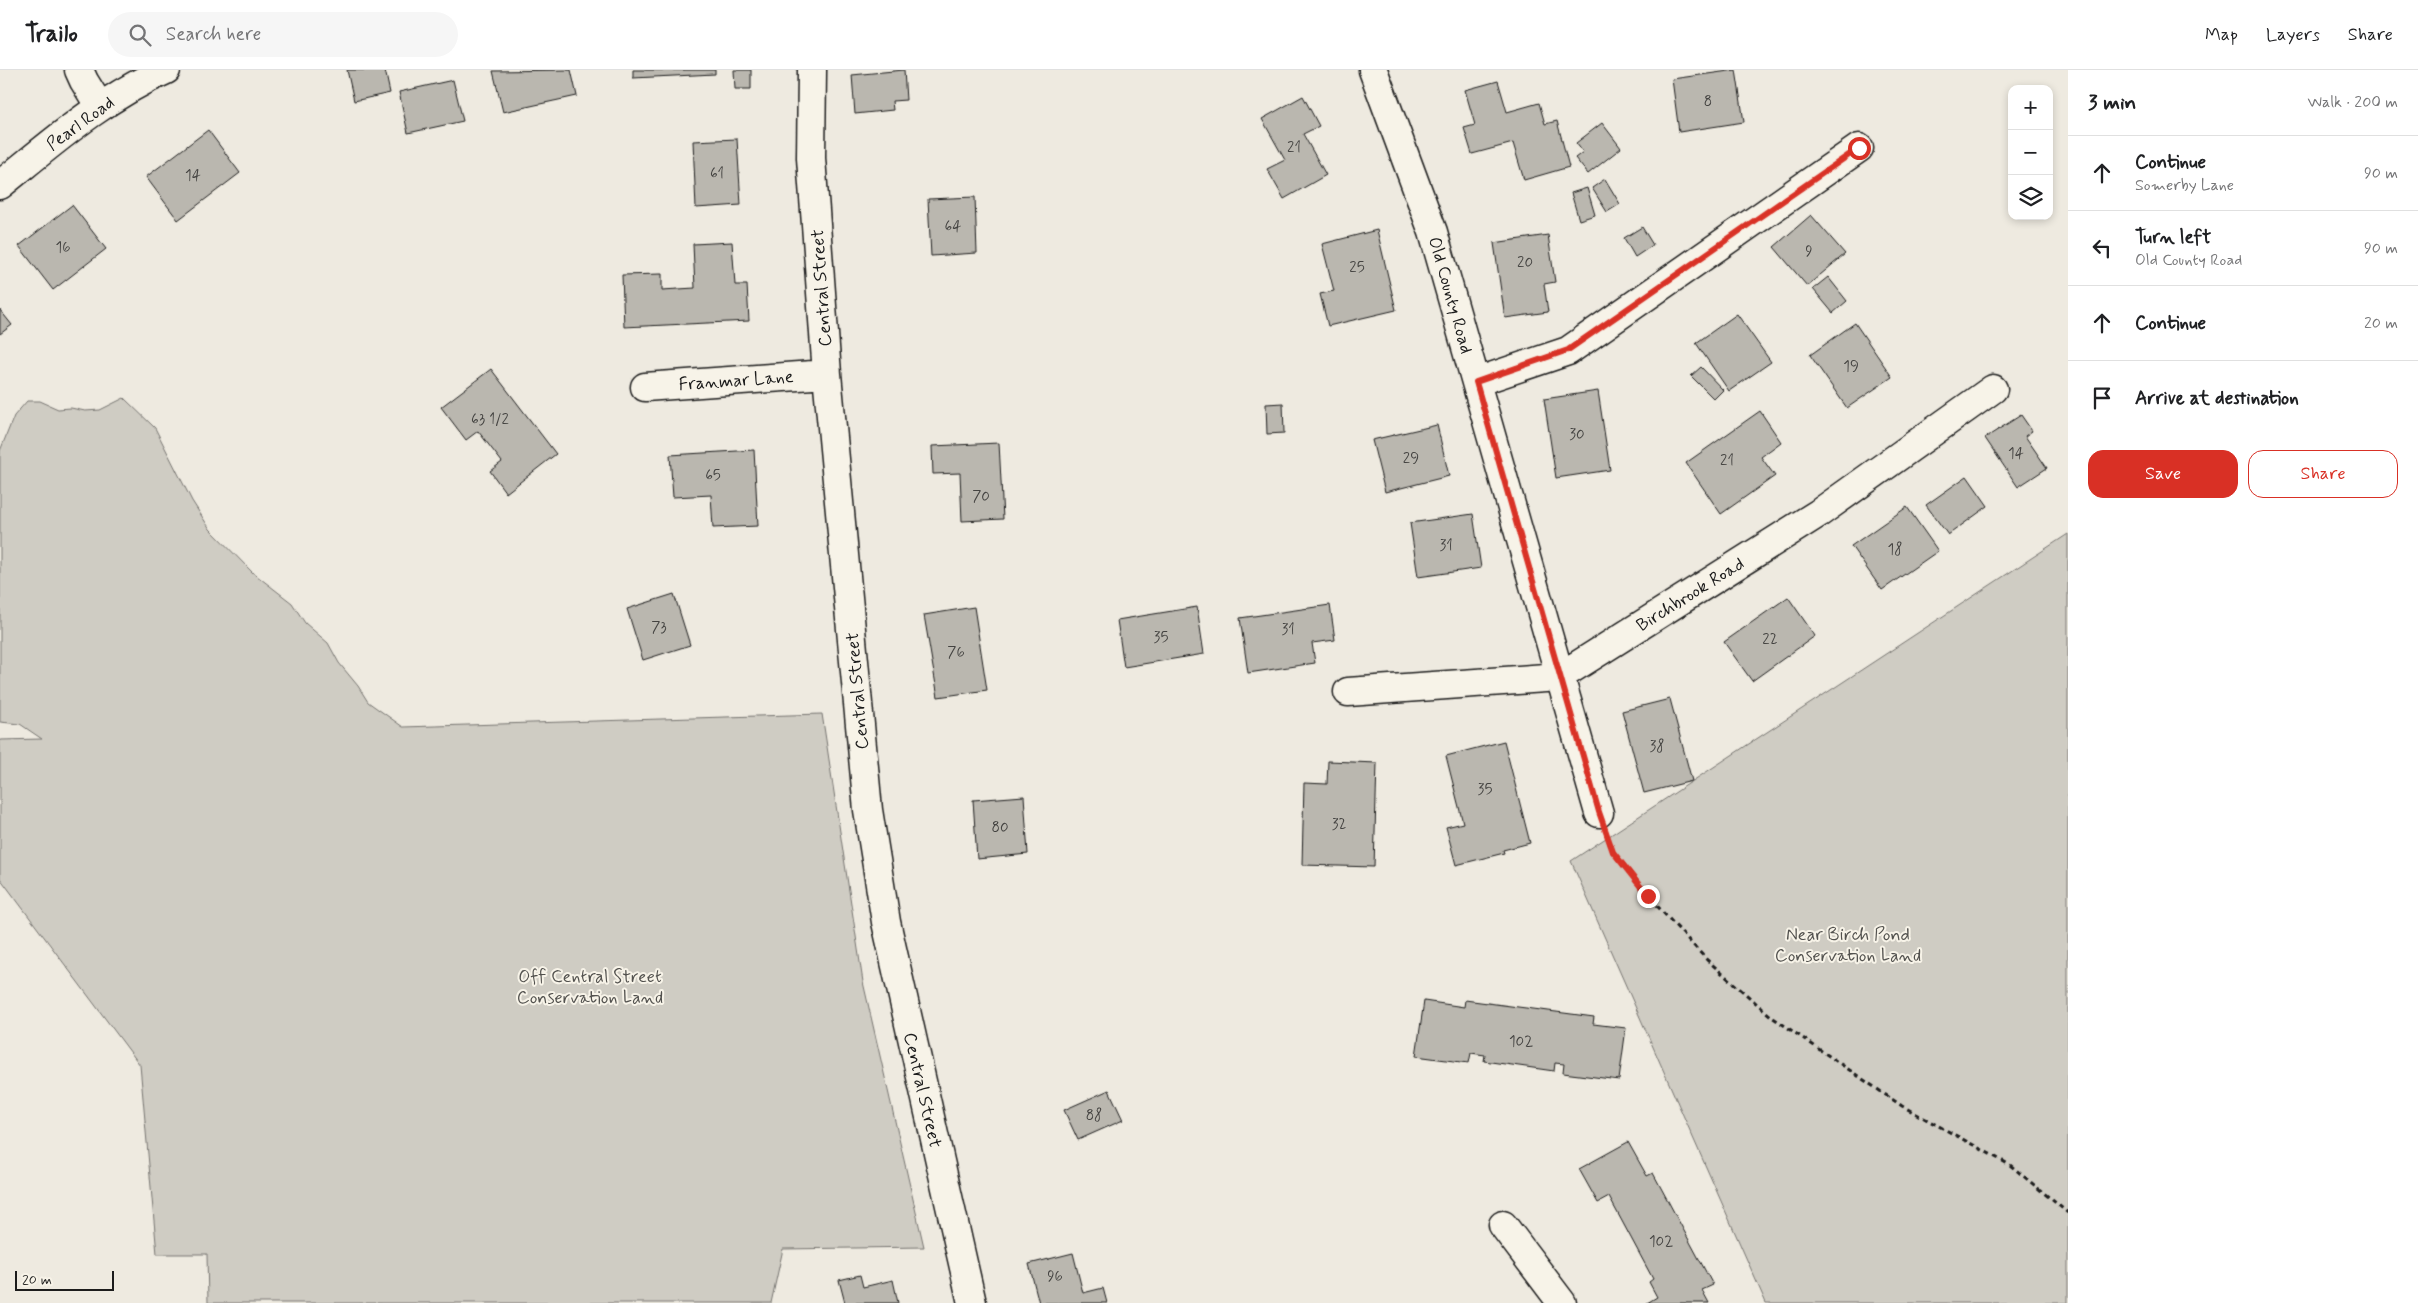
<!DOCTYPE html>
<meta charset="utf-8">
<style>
body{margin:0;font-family:Mynerve,sans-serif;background:#f6f6f6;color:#202124}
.controls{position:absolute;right:15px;top:15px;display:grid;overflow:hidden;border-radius:10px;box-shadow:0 2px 8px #0003}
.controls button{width:45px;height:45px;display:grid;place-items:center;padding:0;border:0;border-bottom:1px solid #e0e0e0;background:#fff;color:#202124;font:25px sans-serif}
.scale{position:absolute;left:15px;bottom:12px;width:99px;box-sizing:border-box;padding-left:5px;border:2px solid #1c1c1c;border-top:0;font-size:14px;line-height:18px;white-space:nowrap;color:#1c1c1c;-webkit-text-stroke:4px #f7f3e8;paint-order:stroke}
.stop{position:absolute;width:15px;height:15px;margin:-11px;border:4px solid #d93025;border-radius:50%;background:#fff}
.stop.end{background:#d93025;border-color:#fff;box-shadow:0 1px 5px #0008}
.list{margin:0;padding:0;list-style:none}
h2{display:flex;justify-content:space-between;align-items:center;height:65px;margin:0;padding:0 20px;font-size:21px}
h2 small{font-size:16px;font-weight:400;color:#757577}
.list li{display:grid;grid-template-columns:32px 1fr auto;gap:15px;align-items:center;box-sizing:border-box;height:75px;padding:0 20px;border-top:1px solid #e0e0e0}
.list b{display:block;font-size:19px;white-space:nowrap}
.list p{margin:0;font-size:16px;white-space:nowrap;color:#757577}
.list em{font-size:16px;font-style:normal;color:#757577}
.actions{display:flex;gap:10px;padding:15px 20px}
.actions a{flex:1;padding:11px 0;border:1px solid #d93025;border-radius:15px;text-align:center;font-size:18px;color:#d93025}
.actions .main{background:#d93025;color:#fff}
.icon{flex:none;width:28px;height:28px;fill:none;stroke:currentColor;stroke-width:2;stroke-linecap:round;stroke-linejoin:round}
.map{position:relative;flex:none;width:2068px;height:1233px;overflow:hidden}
header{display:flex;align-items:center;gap:30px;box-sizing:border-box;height:70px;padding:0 25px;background:#fff;border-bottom:1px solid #e0e0e0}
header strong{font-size:24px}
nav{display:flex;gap:28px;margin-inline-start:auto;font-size:18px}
.search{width:350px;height:45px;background:#f6f6f6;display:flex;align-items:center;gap:12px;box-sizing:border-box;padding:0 18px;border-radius:28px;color:#757577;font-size:19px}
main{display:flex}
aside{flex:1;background:#fff}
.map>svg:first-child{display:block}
.green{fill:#cfccc3;stroke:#767470}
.building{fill:#bab7af;stroke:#1c1c1c}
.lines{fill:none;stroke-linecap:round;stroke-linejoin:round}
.minor-casing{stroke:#1c1c1c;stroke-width:31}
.path{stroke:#1c1c1c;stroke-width:3;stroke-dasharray:5 4;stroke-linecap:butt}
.minor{stroke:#f7f3e8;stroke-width:28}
.route{stroke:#d93025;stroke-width:6}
.labels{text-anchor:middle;stroke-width:4;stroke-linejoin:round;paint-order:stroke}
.number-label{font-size:15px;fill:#444341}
.street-label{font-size:18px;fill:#1c1c1c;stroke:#f7f3e8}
.park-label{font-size:18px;fill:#52514e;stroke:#f7f3e8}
</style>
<header>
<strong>Trailo</strong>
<div class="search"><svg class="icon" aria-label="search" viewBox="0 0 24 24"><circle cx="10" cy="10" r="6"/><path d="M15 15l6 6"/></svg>Search here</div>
<nav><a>Map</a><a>Layers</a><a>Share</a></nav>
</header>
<main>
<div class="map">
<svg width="2068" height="1233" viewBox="0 0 2068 1233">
<rect width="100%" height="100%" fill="#eeeae0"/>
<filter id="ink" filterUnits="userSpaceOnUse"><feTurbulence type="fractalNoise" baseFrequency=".02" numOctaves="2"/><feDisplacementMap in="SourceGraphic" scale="10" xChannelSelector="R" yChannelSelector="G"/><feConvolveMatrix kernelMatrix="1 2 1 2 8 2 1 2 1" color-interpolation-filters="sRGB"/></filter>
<g filter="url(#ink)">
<path class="green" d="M124,328L155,358L192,431L210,459L252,502L292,533L305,553L328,573L339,593L358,616L368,632L403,657L822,644L863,912L924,1177L783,1179L771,1233H208L207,1184H157L140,995L0,808V670L42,669L20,654L0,652V381L14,346L27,331H40L58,339L71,338L85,341L100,340Z
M2068,464V1233H1766L1571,791Z"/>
<path class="building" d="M347,0H385L390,23L354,31Z
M571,0L577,26L503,42L493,1Z
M633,0H715V4L633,8Z
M734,0H751V19H735Z
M904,0L906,30L892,31L893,40L855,44L852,5Z
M1736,0L1744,52L1679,62L1672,9Z
M453,10L463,51L408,63L399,22Z
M1498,11L1507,42L1539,33L1545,54L1557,51L1569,97L1524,110L1513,73L1472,84L1464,58L1475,55L1465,20Z
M1303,26L1319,56L1303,64L1326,105L1284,129L1267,99L1285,90L1262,49Z
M1602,53L1621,78L1588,104L1575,88L1583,82L1576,73Z
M208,60L240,103L178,150L146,107Z
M737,69L741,135L696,138L693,71Z
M1605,109L1620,134L1607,142L1592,118Z
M1587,118L1595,145L1579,150L1571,123Z
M975,127L977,183L931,186L928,129Z
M72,135L106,179L53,220L19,176Z
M1811,145L1845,184L1807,216L1774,177Z
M1642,157L1653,175L1635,187L1624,168Z
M1377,160L1396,240L1328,256L1320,224L1334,221L1322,174Z
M1548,165L1555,212L1544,214L1548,242L1505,248L1494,173Z
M732,172L735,215H747L749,251L624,257L622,205L662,204V220L695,218L693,174Z
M1828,207L1847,231L1833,243L1813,219Z
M0,240L12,255L0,264Z
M1737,244L1771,292L1729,321L1696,273Z
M1855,253L1892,307L1847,338L1810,285Z
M1701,297L1723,320L1714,329L1691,306Z
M491,299L556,384L506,423L490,401L502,392L478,361L466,370L441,337Z
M1598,321L1610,400L1556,408L1544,329Z
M1283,333L1284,363L1267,364L1266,334Z
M1760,341L1781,372L1761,387L1775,406L1721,444L1686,393Z
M2021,345L2032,361L2025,366L2047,398L2018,417L1985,368Z
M1437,355L1449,406L1385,422L1372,370Z
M999,373L1003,449L962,451L960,403L933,404L932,376Z
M754,380L758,456L713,458L711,425L673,427L670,385Z
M1967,406L1988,436L1948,465L1926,435Z
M1907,437L1938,481L1882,520L1851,476Z
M1473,444L1481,498L1418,507L1410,453Z
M674,524L690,575L643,590L627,539Z
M1788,527L1815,566L1752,611L1724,572Z
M1330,535L1335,570L1312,573L1315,593L1248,603L1240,548Z
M974,537L987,620L938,627L924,545Z
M1197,537L1204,584L1124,597L1117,550Z
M1670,629L1692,711L1644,723L1622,641Z
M1504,671L1530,773L1503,780L1504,783L1456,795L1446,757L1463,753L1446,686Z
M1328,691L1377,693L1374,797L1302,795L1304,713L1327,714Z
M1024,726L1028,784L977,789L973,730Z
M1465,930L1594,947L1593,954L1626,958L1619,1010L1563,1003L1564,994L1555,993L1554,1001L1484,991L1485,985L1471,983L1469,993L1416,986L1424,931L1464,937Z
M1109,1020L1123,1050L1078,1070L1064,1040Z
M1628,1072L1647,1106L1653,1103L1713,1215L1702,1220L1709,1233H1647L1657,1227L1649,1212L1653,1209L1609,1127L1598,1133L1579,1099Z
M1073,1183L1083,1223L1103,1218L1107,1233H1039L1029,1194Z
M860,1205L863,1217L893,1210L898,1233H845L839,1210Z"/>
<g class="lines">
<g class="minor-casing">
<path id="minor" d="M79,0L84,11L100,37
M812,0L811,88L815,141L827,304L868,740L886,852L972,1233
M1373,0L1433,162L1599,743
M0,115C52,73 104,27 166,0
M1476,312L1568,281L1859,78
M645,317L827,304
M1348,622L1559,607L1819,443L1993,319
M1503,1155L1562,1233"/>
</g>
<path class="path" d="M1609,771L1613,782L1648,826L1707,890L1772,947L1902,1036L2010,1095L2068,1143"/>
<use href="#minor" class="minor"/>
</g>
</g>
<g class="lines" filter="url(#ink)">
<path class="route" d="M1648,826L1613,782L1599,742L1476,312L1568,280L1859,78"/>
</g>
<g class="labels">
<g class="number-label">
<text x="1708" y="36">8</text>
<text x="1294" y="82">21</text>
<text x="717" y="108">61</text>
<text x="193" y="110">14</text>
<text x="953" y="161">64</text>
<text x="63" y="182">16</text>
<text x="1809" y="186">9</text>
<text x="1525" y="197">20</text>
<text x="1357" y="202">25</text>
<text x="1851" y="301">19</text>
<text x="490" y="354">63 1/2</text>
<text x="1577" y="369">30</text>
<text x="2016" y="388">14</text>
<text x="1411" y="393">29</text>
<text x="1727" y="395">21</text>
<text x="713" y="410">65</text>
<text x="981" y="431">70</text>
<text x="1446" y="480">31</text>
<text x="1895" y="484">18</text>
<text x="659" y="562">73</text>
<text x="1288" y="564">31</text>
<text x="1161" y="572">35</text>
<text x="1770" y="574">22</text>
<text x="956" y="587">76</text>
<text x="1657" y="681">38</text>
<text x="1485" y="724">35</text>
<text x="1339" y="759">32</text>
<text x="1000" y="762">80</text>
<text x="1521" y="976">102</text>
<text x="1094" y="1050">88</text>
<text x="1661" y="1176">102</text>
<text x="1055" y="1211">96</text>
</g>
<g class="street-label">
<text transform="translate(80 53) rotate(-36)" y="6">Pearl Road</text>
<text transform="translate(821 218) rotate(-94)" y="6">Central Street</text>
<text transform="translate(1451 225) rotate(74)" y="6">Old County Road</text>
<text transform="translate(736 310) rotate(-4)" y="6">Franmar Lane</text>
<text transform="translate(1690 524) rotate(-32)" y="6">Birchbrook Road</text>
<text transform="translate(857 621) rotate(-95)" y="6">Central Street</text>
<text transform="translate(923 1020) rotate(77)" y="6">Central Street</text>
</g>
<g class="park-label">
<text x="1848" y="870">Near Birch Pond<tspan x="1848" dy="21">Conservation Land</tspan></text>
<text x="590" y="912">Off Central Street<tspan x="590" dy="21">Conservation Land</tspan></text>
</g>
</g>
</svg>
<div class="controls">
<button>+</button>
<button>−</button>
<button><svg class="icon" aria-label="layers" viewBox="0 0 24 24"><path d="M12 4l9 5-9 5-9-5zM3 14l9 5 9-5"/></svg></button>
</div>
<div class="scale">20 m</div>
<div class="stop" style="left:1859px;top:78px"></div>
<div class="stop end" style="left:1648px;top:826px"></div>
</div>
<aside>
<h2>3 min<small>Walk · 200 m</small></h2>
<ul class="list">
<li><svg class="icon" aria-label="ahead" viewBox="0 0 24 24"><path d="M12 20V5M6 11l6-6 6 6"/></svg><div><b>Continue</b><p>Somerby Lane</p></div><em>90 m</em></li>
<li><svg class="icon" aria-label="left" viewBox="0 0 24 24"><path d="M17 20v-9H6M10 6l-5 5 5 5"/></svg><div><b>Turn left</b><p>Old County Road</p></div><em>90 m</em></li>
<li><svg class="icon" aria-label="ahead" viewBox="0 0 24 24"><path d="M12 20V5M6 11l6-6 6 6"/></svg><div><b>Continue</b></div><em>20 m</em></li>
<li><svg class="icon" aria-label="arrive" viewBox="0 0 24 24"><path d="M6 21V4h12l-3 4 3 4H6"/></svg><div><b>Arrive at destination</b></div></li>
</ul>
<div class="actions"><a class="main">Save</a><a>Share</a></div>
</aside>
</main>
